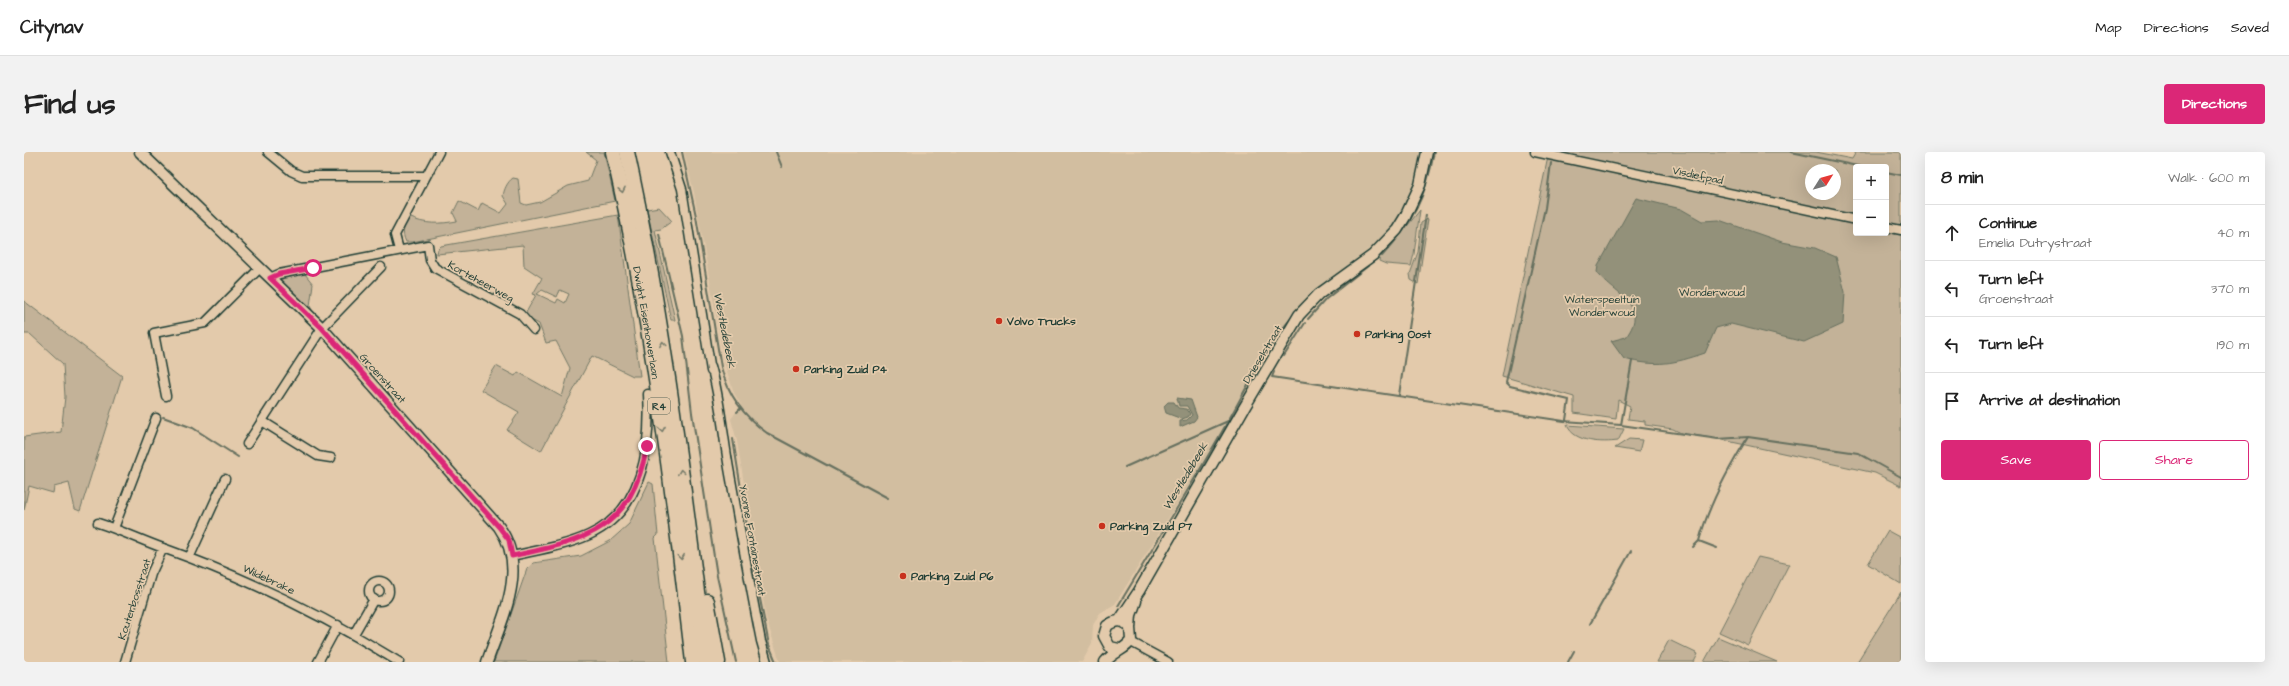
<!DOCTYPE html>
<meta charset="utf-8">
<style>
body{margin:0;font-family:"Architects Daughter",sans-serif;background:#f2f2f2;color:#222}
.controls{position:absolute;right:12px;top:12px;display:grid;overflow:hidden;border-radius:4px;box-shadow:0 4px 16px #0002}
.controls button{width:36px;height:36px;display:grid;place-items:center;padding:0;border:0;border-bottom:1px solid #e0e0e0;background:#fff;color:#222;font:20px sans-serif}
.compass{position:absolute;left:1781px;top:12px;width:36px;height:36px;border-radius:50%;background:#fff;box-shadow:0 4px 16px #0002;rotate:53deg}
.stop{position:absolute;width:12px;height:12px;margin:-9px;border:3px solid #db2777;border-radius:50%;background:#fff}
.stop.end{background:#db2777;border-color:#fff;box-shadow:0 1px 4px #0008}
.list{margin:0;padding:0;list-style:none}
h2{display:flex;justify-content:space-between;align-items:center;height:52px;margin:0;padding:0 16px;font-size:17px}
h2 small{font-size:13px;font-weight:400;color:#767676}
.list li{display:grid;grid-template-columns:26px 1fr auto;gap:12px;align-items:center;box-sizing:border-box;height:56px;padding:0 16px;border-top:1px solid #e0e0e0}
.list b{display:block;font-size:15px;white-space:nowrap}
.list p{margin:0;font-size:13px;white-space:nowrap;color:#767676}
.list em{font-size:13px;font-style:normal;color:#767676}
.actions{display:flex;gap:8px;padding:12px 16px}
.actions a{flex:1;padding:9px 0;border:1px solid #db2777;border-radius:4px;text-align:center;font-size:14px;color:#db2777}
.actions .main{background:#db2777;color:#fff}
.icon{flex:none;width:22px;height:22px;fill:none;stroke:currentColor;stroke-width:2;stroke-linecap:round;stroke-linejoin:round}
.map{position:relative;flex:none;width:1877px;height:510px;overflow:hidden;border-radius:4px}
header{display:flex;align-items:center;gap:24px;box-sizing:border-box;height:56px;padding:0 20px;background:#fff;border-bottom:1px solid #e0e0e0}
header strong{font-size:19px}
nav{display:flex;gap:22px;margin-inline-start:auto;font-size:14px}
.intro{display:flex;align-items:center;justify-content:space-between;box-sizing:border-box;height:96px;padding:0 24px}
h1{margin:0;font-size:28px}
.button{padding:10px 18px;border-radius:4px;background:#db2777;color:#fff;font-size:14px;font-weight:700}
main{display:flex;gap:24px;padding:0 24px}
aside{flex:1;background:#fff;border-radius:4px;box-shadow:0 4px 16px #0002}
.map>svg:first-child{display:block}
.built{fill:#d2bea0}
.green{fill:#c3b298;stroke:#717866;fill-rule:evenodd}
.water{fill:#93917a;stroke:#656f5e}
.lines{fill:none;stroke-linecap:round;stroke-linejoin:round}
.stream{stroke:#656f5e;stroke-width:2}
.minor-casing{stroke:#1f3d34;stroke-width:11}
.tertiary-casing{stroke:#1f3d34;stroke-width:13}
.motorway-casing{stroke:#1f3d34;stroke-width:17}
.minor{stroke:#e3caab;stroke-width:8}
.tertiary{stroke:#e3caab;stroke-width:10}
.motorway{stroke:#e3caab;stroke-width:14}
.oneway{stroke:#777c6a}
.route{stroke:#db2777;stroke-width:5}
.poi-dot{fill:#c8321e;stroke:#e3caab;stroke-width:1.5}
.labels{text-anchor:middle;stroke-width:3.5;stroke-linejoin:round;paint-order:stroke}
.shield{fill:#e3caab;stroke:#5a6758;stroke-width:1}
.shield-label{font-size:10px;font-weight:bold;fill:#1f3d34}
.street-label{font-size:11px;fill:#1f3d34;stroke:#e3caab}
.park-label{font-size:11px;fill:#274339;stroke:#e3caab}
.poi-label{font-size:11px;font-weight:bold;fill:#1f3d34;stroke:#e3caab;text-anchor:start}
.water-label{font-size:12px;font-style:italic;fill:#2b453b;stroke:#e3caab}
</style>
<header>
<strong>Citynav</strong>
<nav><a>Map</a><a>Directions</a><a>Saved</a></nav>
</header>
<div class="intro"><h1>Find us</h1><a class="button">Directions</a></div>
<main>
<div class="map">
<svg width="1877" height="510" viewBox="0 0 1877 510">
<rect width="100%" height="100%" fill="#e3caab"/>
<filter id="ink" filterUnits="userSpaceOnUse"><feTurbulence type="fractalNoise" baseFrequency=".025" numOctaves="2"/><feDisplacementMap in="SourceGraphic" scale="8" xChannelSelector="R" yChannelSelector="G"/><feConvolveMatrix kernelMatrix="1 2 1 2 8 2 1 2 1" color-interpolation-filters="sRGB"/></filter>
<g filter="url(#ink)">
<path class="built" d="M660,0H1398L1395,17L1386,47L1367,77L1346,96L1281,146L1091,452L1076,461L1069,473L1068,492L1058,510H756L742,466L713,289L707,267L717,253L710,241L701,213L670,41Z"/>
<path class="green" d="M562,0H580L591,49L388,90H382C377,80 380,74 385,65C400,73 417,72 433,69L429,61L435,49L454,59L458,51L477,61L484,52L479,44C480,38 483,30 489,26L494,27L497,51L502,53L516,50L544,34L564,29L572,8Z
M1525,0H1792L1828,7L1832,0H1877V334L1851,321L1694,287L1657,281L1649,277L1621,273V269L1604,267L1606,254L1594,248L1592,267L1550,261V245L1478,224ZM1832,15H1862V81H1832ZM1787,18H1811V42H1787Z
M635,55L648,69L637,77L631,78L651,168H647L623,57Z
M1396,58L1390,102L1387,114L1362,112L1355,109L1356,104L1372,88Z
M594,63L616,224H609L568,204L517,299L483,278L495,260L457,238L472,214L491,224L494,220L538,245L546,216L532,189L522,191L515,172L500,164L512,143L509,142L518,126L500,114L499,93L413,102L414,97L417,94ZM518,138L533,145L536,138L545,142L541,151L534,147L532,151L513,142Z
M1404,67L1394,132L1387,128L1386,122L1394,100L1397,71Z
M276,121L281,122L289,132L286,154L290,162L257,129L260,124L267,125Z
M0,149L98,224L56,359L51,357L45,331L30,335L29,341L5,334L0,358V285L37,280L41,245L39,212L6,182H0Z
M1543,273L1600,277L1594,289C1579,291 1550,291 1543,273Z
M1605,287L1618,288L1615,300L1591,296Z
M625,330L629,332L634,383L631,386L645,510H470L503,417L509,411L557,404L586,389L605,372Z
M1864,379L1877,386V432L1844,412Z
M1734,405L1765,412L1724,493L1695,480Z
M1877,440V510H1833Z
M1694,485L1753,510H1680Z
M1645,488L1674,502L1670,510H1633Z"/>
<path class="water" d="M1612,46L1657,57L1678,69L1695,68L1758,90L1791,96L1812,105L1821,140L1819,172L1780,190L1707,172L1692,176L1681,201C1649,212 1633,215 1600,207L1587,189L1602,185C1627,152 1588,142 1573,120L1574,114Z
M1153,246L1167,248L1173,265L1170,269L1156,275V269L1163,268L1168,263L1163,254H1155Z
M1144,250H1150L1154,256L1163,257L1166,262L1164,265L1158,267L1142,261L1140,254Z"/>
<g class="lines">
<path class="stream" d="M658,0L672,64L697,215C704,243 719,264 743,281L864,346
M752,0L758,15
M1767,0L1838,15
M1527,11L1521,56L1482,230L1486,234L1545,248L1542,268
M1862,20L1877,23
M635,82L659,184L668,261L693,424L712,510
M1358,104C1389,71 1402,44 1410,0
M1293,137L1330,111
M1282,149L1288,142
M1284,167L1302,147L1344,114
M1260,204L1281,171
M1250,220L1248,225L1540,269L1597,273L1694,287L1724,285L1834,301L1877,325
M1375,243L1402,63
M713,260L716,257
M139,265L169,276L214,305
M1597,273L1608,209
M709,287L729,411L745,493L752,510
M1101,315L1204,269
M1669,395L1675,389
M1693,396L1675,389C1685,352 1704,317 1724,285
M1094,454C1129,396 1165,337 1199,278C1221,240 1240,198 1269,164
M1566,472L1607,399
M1544,510L1550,499"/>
<g class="minor-casing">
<path id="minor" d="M244,0L267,19L278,24H402
M646,0L658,37L687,219
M1511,0L1832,68
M1862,75L1877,78
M375,98L371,83L415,0
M246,126L255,122L404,93L406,108L411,116L496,162L510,178
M687,214C697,250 699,285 706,322C716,378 726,434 737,489L743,510
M142,244L130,181L181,171L236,116
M238,269L294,304L307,306
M223,292L298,176L357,115
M74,371C96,378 117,388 139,396C223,426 299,463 375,510
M90,376L132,266
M166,404L201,327
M488,404C514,398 541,394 565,383C620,358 627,294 624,242
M345 439a10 10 0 1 1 20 0a10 10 0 1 1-20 0Z
M330,482L350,447
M1107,490L1144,510
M101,510L127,422L139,396
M294,510L314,473"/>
</g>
<g class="tertiary-casing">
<path id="tertiary" d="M116,0L298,176L475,375C505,417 478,466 463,510
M1095,469L1115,439L1220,256L1275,163L1295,142L1349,103L1373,78L1381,65L1396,33L1403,0
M1106,476L1107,463L1112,449
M1081,510C1090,499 1103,497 1107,488L1106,476C1100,468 1092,467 1083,474L1080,484L1086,495L1095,497"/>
</g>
<g class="motorway-casing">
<g id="motorway">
<path id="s1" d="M589,0C628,168 649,339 669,510"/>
<path d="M603,0C640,168 660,339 682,510"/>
<path d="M683,449L694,510"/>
</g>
</g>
<use href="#minor" class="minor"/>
<use href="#tertiary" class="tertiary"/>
<use href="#motorway" class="motorway"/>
</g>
<defs><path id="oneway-chevron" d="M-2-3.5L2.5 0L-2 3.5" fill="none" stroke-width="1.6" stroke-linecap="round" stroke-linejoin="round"/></defs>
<g class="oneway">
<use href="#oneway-chevron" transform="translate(598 38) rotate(78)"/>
<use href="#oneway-chevron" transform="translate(639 192) rotate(-98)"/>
<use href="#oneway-chevron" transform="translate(638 277) rotate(81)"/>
<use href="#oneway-chevron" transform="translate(657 320) rotate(-98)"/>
<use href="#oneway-chevron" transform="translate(657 405) rotate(83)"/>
</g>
</g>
<g class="lines" filter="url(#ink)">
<path class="route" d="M289,116L255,122L246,126L298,176L475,375L485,388L488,404C564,388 607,378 623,294"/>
</g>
<g class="poi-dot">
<circle cx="975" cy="169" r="4"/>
<circle cx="1333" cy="182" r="4"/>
<circle cx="772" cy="217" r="4"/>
<circle cx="1078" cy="374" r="4"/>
<circle cx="879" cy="424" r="4"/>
</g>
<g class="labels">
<rect class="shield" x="624" y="246" width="22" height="16" rx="3"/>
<g class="shield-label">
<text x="635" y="258">R4</text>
</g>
<g class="street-label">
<text transform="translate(1674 23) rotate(12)" y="4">Visdiefpad</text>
<text transform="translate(457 129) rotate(29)" y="4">Korteheerweg</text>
<text dy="4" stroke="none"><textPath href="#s1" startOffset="174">Dwight Eisenhowerlaan</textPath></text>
<text transform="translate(1238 202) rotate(-59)" y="4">Drieselstraat</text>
<text transform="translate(359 226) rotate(48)" y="4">Groenstraat</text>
<text transform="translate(729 388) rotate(80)" y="4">Yvonne Fontainestraat</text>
<text transform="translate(245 427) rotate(25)" y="4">Wildebrake</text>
<text transform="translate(110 447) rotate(-72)" y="4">Kouterbosstraat</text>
</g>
<g class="park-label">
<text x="1688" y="144">Wonderwoud</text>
<text x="1578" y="151">Waterspeeltuin<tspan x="1578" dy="13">Wonderwoud</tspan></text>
</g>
<g class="poi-label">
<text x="983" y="173">Volvo Trucks</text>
<text x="1341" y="186">Parking Oost</text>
<text x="780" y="221">Parking Zuid P4</text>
<text x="1086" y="378">Parking Zuid P7</text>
<text x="887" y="428">Parking Zuid P6</text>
</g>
<g class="water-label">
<text transform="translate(701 178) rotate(79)" y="4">Westledebeek</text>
<text transform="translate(1161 324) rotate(-59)" y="4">Westledebeek</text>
</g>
</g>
</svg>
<div class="controls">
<button>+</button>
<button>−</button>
</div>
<svg class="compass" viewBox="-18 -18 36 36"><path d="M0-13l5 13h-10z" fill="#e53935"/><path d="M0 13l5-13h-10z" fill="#767676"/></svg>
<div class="stop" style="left:289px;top:116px"></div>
<div class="stop end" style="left:623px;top:294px"></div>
</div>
<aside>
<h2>8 min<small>Walk · 600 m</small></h2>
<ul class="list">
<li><svg class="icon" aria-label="ahead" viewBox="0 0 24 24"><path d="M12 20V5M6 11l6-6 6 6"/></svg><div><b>Continue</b><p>Emelia Dutrystraat</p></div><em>40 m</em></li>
<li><svg class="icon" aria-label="left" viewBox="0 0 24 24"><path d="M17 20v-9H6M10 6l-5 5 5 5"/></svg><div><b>Turn left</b><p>Groenstraat</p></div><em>370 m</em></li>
<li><svg class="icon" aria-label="left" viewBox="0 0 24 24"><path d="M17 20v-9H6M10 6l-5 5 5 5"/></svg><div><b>Turn left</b></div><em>190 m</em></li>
<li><svg class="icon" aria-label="arrive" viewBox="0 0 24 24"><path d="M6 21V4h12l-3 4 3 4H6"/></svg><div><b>Arrive at destination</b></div></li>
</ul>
<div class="actions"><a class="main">Save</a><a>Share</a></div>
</aside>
</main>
